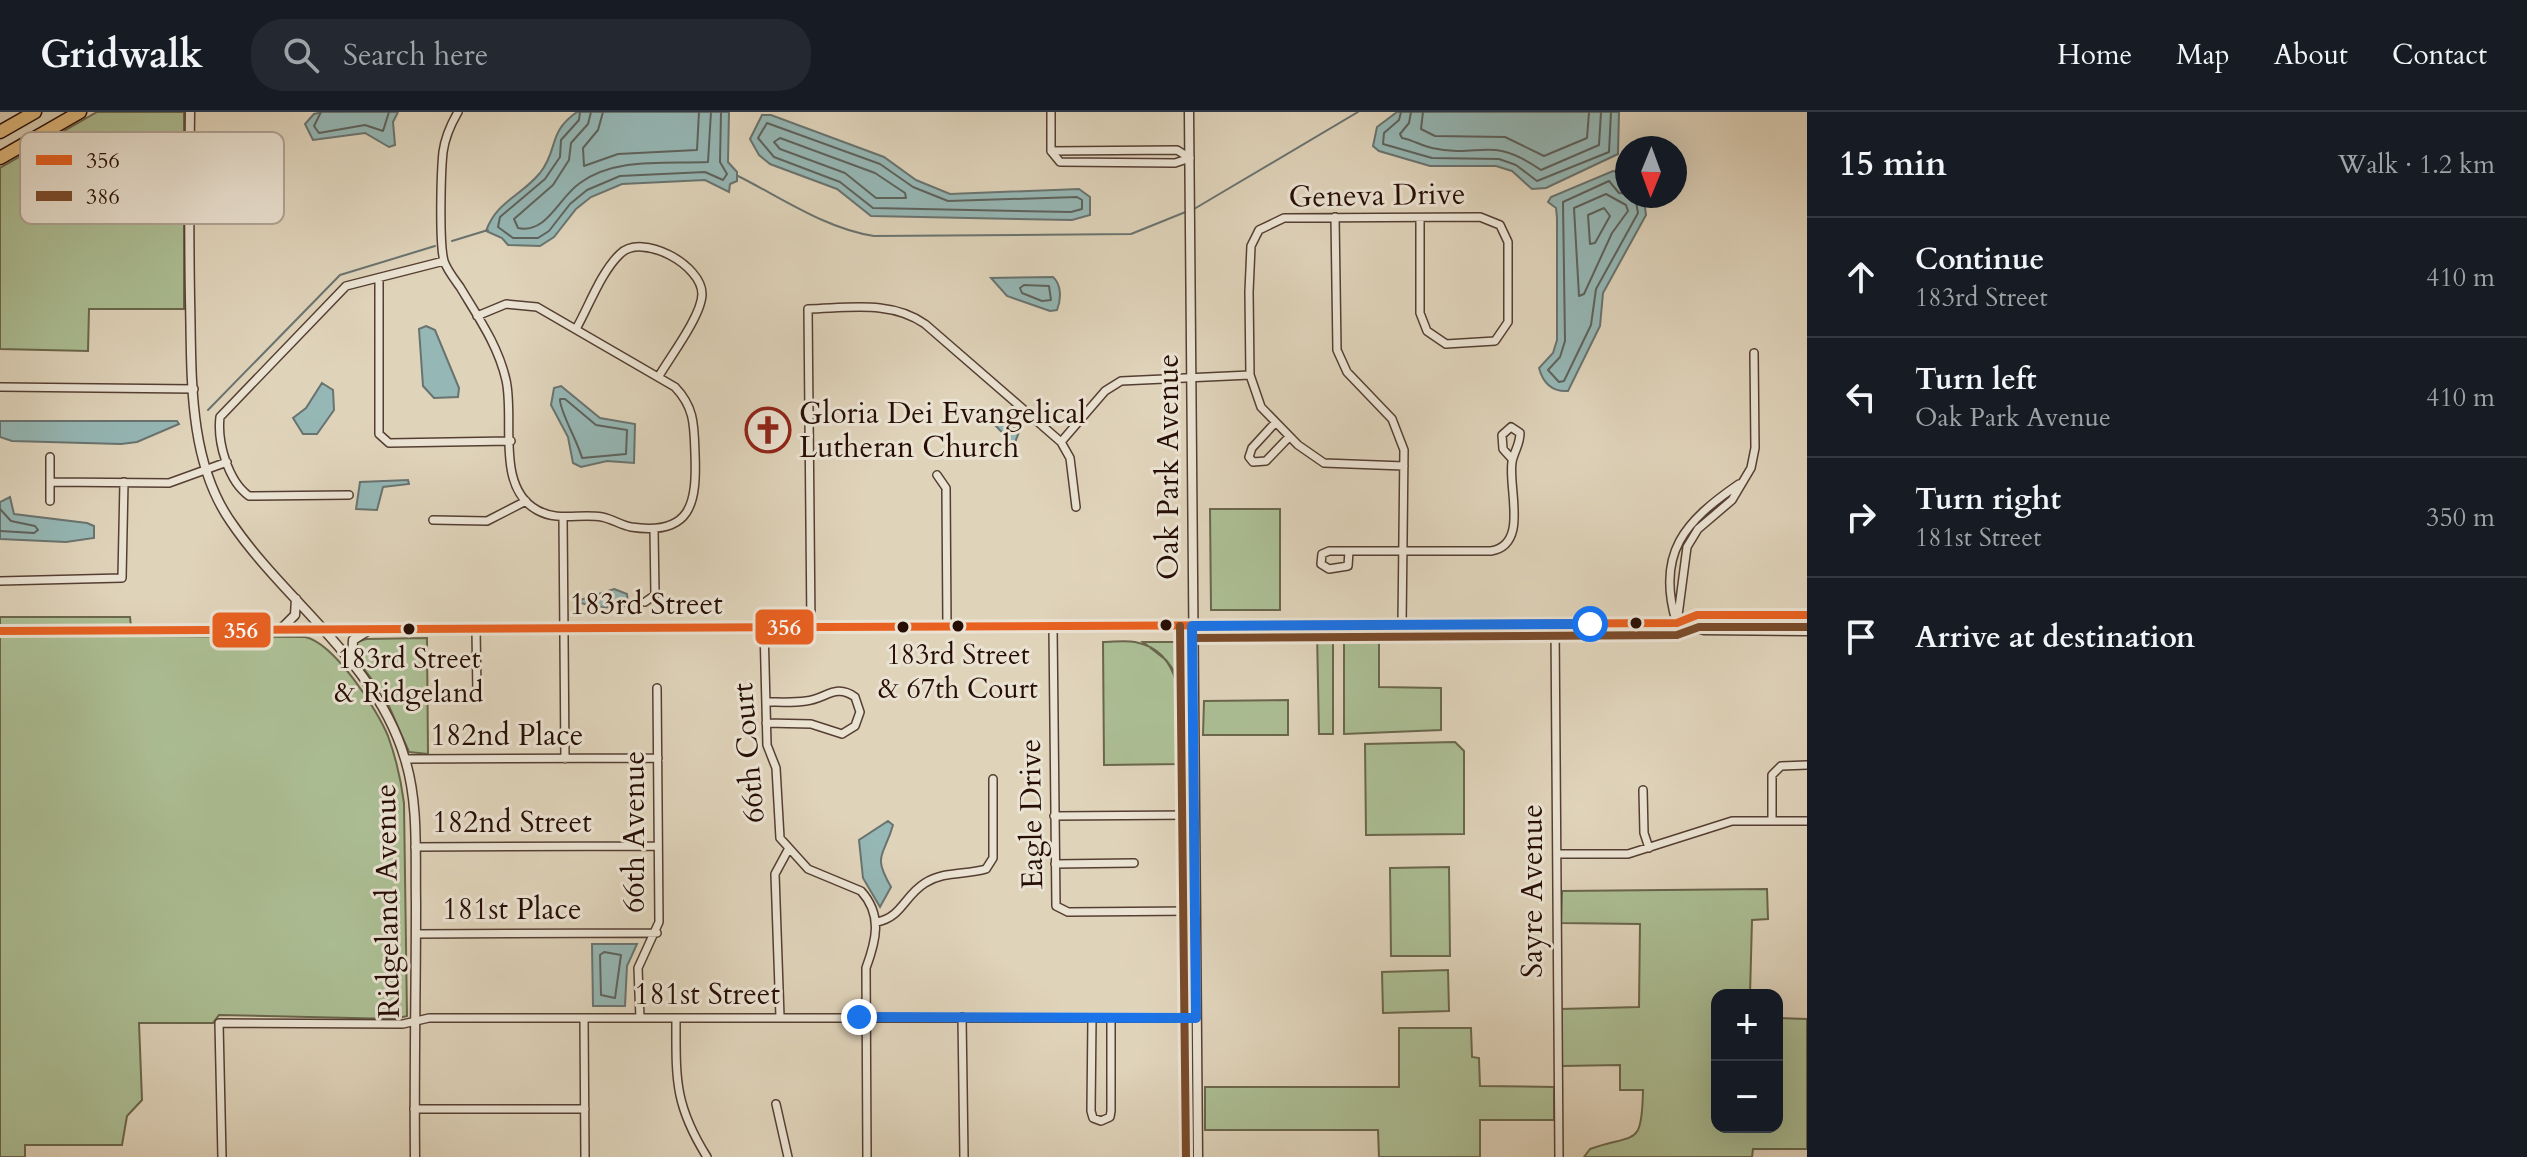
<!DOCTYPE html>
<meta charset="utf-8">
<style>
body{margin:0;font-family:Cardo,serif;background:#242831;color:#f1f3f6}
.controls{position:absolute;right:24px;bottom:24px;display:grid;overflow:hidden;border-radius:16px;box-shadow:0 8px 32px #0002}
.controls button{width:72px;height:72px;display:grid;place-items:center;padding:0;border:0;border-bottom:2px solid #363941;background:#171b24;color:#f1f3f6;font:40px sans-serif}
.compass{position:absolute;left:1615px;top:24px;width:72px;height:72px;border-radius:50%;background:#171b24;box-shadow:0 8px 32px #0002;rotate:181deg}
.stop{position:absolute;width:24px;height:24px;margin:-18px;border:6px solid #1a73e8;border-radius:50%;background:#fff}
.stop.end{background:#1a73e8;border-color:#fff;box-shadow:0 2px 8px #0008}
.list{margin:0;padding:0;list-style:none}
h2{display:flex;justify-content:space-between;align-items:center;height:104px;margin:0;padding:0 32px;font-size:34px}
h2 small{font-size:26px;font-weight:400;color:#9ea1a6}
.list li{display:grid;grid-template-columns:52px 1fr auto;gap:24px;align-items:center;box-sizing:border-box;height:120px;padding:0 32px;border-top:2px solid #363941}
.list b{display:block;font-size:30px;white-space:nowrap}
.list p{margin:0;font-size:26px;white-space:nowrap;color:#9ea1a6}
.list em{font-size:26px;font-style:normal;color:#9ea1a6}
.icon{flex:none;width:44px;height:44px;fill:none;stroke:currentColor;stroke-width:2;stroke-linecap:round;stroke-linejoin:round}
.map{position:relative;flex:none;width:1807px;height:1045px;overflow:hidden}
header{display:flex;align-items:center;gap:48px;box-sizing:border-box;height:112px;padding:0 40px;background:#171b24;border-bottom:2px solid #363941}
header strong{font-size:38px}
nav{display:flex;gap:44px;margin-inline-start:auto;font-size:28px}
.search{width:560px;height:72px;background:#242831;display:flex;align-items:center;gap:20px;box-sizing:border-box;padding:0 28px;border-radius:32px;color:#9ea1a6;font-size:30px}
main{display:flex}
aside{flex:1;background:#171b24}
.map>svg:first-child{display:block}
.green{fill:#acbe94;stroke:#6a664c;stroke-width:2}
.water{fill:#95b7b5;stroke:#69736f;stroke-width:2}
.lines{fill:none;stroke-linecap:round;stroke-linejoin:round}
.shore{stroke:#5e625d;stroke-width:2}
.stream{stroke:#69736f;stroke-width:2}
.minor-casing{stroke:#553f32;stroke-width:10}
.tertiary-casing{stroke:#553f32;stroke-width:11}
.motorway-casing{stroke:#270e05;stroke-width:15}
.minor{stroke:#eae2d2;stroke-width:7}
.tertiary{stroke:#eae2d2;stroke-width:8}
.motorway{stroke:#e0ba7d;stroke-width:12}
.bus-1-casing{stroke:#eae2d2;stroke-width:14}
.bus-2-casing{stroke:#eae2d2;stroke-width:14}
.bus-1{stroke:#e86121;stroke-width:8}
.bus-2{stroke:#7a4b2a;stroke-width:8}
.route{stroke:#1a73e8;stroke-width:10}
.bus-dot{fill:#270e05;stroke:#eae2d2;stroke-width:3}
.labels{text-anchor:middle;stroke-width:6;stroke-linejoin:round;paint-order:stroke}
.bus-label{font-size:28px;fill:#270e05;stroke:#eae2d2}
.street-label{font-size:30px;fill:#270e05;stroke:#eae2d2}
.poi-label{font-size:30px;fill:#270e05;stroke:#eae2d2;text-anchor:start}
.key{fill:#eae2d2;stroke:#b0a294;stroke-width:2}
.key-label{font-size:22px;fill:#270e05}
.line-badge{stroke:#eae2d2;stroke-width:3}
.badge-label{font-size:22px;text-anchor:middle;font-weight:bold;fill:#fff}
</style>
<header>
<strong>Gridwalk</strong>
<div class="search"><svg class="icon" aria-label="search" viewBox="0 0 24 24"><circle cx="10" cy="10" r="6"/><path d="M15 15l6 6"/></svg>Search here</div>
<nav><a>Home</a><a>Map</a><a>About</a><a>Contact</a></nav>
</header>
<main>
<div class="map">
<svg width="1807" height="1045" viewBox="0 0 1807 1045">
<rect width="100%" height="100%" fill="#dfd3ba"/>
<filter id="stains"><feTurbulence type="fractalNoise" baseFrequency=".0025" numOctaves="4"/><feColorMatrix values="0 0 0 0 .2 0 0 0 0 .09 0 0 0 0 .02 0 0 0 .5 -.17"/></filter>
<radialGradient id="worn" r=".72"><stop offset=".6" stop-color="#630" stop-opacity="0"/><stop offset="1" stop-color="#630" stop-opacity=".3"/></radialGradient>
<path class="green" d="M97,0H184V197H89L88,239L0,237V56Z
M1210,397H1280V498H1211Z
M0,505H130L131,515H0Z
M1317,520L1329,521L1333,526V622H1319Z
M1344,521H1379V575L1441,576V618L1344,622Z
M0,523L305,525C334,531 377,597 388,624C396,646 401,668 404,691L407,904L395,907L219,903L213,911H139L142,988L127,1004L122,1033H25V1045H0Z
M427,526L428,642L409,640L385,585L355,545L357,530L366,527Z
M1103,530C1113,530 1125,528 1135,530C1190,540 1181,612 1181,652L1104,653Z
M1143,530H1177L1180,567L1166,548Z
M1288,588V623H1203L1204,589Z
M1455,630L1464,639V722L1366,723L1365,632Z
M1449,755L1450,844H1391L1390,756Z
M1767,777L1768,807L1752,808L1750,883H1717V1015H1777V906L1807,907V1037H1753L1752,1045H1584L1590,1037C1636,1021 1642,1036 1643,978H1620V953L1562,954L1561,897L1639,895L1640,812L1561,811L1562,779Z
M1448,858L1449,899L1383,901L1382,860Z
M1399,916H1471L1472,945L1479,946L1480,974L1554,975V1008H1480V1045H1379L1378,1018H1205V975H1399Z"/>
<path class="water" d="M322,0H398L393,10L395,33L389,35L365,21L313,28L305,12L314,2Z
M577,0H729L728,50L737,60V69L730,72L729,80L705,68L622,72L591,85L576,97L554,125L540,134L508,133L502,126L486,119C497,89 520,85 540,61C559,37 547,21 577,0Z
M1397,0H1619L1618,42L1546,76L1532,77L1512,59L1496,54H1430L1379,39L1373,34L1377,15Z
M762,3H771L884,45L916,68L950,82L1079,77L1090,85V103L1072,108L871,104L837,77L770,52L759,43L750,27Z
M1613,59L1618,60L1627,84L1644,87L1646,103L1603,181L1600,214L1568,279C1552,280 1543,271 1539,256L1553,241L1557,228V106L1556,96L1548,90L1551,85Z
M1053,165C1062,173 1061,188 1057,198L1050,199L1007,184L991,166Z
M426,214L435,218L459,276L458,285L434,286L423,274L419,217Z
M322,271L333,278L334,298L317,322H303L293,306L306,296Z
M561,274L600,306L635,312L634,351L607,349L581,355L573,351L568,325L551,293L554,276Z
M998,300L1019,320L1014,333L993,311L991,306Z
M0,309H177L179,312L137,330L121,332L12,329L0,325Z
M408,368L409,372L383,375L377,398L356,397L360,370Z
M10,385L14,402L87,411L94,414V426L66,430L0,427V390Z
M614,477L627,482L628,493C616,498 587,495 577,489Z
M888,709L893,713C884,745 872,742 891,775L880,795L863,766L859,728Z
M592,832H637L627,854L625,894H593Z"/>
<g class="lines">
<path class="shore" d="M321,0L314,14L319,21L365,13L383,19L389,0
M580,0L579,8L561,28L560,45L545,67L500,105L498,115L513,126H538L549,119L570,92L587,78L620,64L705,60L723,68L727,62L720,50L721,0
M591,0L588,12L571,31L569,48L553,73L514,107L518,116C547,122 558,86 580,71C616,45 666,52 708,50L711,0
M603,0L598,18L583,36L584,54L618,42L697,38L699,0
M1401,0L1399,8L1384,21L1383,32L1432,46L1499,47L1516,53L1537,69L1609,40L1611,0
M1411,0L1409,11L1400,22L1402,26C1413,28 1422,34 1432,36C1482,47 1489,22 1541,58L1599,33L1601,0
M1423,0L1421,17L1435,24L1505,25L1544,44L1587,26L1589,0
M767,11L880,52L913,75L948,89L1077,85L1082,88V97L1071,100L873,96L840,70L774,45L758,26Z
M780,26L875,61L905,81L906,86H876L845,61L780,37L774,30Z
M1606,82L1626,93L1628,99L1612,121L1584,182L1579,184L1574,96Z
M1627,82L1619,81L1609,69L1563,90L1565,229L1560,245L1548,258L1559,270L1564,269L1591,213L1596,177L1638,101L1635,84
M1604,96L1610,104L1595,131L1590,132L1588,103Z
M1024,173L1049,174L1051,188L1042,189L1022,181L1020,176Z
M560,287H565L596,313L627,318L626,342L582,346C578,330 559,298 560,287Z
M0,397L11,409L35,414L38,418L34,421L0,419
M604,840L621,843L615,886L601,883L600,843Z"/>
<path class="stream" d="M738,64C780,85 826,117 874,124L1131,122L1188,99
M1194,97L1358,0
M452,129L488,118
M208,298L340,163L435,134"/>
<g class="minor-casing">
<path id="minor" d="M458,0C451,12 445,25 443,40C441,60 439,131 444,149C447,158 455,168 460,175C478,205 498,233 506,268C515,307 495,375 537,398C558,410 580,401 602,405C612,407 621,413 631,415C691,424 697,392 695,342C694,314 695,296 675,275L537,195L506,192L477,204
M1051,0V39L1060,50L1175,51L1190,46
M1051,39L1177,38L1190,46
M1335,105L1337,238L1347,260L1392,307L1404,338L1402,513
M379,166V322L389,331L511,329
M576,217C589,194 601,160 620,142C642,120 702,153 702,182C702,203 670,245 659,264
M0,275L194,277
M1275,311L1252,336L1249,345L1253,350L1266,349L1289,325
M1061,330L1105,279L1121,269L1250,263
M50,345V370L169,371L227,350
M1404,354L1324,351L1298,333L1261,295L1250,263L1249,180L1251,134L1259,118L1284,106L1480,105L1500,113L1508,130V210L1495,229L1446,232L1427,219L1420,201V106
M937,363L946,376L947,515
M349,383L249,384C228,369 217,330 220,305L346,174L444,149
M50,389V370
M563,405L565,647
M433,408L487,409L526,389
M1349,439L1348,454L1329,457L1321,452L1322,442L1329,439H1491C1529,433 1508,377 1512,350C1514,339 1520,333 1520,321L1511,315L1502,323L1503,337L1512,347
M0,469L122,466L124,370
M645,490L655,483L654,417
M1676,509C1656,441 1685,409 1739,372
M1677,511L1687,435L1698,417L1732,388L1751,356L1755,336L1754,241
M1555,512L1559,1045
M764,515L767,633L776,656L780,726L808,757L861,779C883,803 876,829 866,856L867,1045
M811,515L808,197C849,196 891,188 925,212L1061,330L1070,346L1076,395
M1053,515L1056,794L1068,800L1195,799
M476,517L477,582
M766,590C779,590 793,591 806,589C826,587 835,571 855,585L860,600L855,614L842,622L811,612L766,611
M405,647L658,646
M1643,678L1644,721L1649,736
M1054,704L1194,703
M1772,709V663L1781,654L1807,653
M415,735L657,734
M1557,742H1628L1732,709H1807
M1055,752L1134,751
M877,810C902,805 904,784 925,771C944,759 965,763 986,757L993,746V667
M416,822L657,821
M780,905L775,762L788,738
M962,905L964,1045
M584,906L585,1045
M640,906L638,856L659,810L657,576
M676,906C676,967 674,992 707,1045
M1092,906L1091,999L1093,1006L1101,1009L1110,1005L1111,999V906
M776,992L788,1045
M414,997H585
M222,1045L219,911L403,912L429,906H1196"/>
</g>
<g class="tertiary-casing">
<path id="tertiary" d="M190,0C189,63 189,125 190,187C192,261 187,347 231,410C286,491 376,549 405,647C419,692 415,744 416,791C416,876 414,960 415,1045
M1189,0L1198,1045
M1678,511L1697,503H1807
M283,515L295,503L296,487
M0,519L1677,511L1704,518L1807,519
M352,551L353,528L369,518"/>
</g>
<g class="motorway-casing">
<path id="motorway" d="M0,20L35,0
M0,46L80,0"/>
</g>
<use href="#minor" class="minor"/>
<use href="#tertiary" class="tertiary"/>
<use href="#motorway" class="motorway"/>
<g class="bus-1-casing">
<path id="bus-1" d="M0,519L1677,511L1697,503H1807"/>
</g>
<g class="bus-2-casing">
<path id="bus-2" d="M1180,514L1186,1045
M1192,526L1677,523L1699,515H1807"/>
</g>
<use href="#bus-1" class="bus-1"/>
<use href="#bus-2" class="bus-2"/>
</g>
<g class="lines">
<path class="route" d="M859,905L1196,906L1192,514L1590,512"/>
</g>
<defs>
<g id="church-ring" transform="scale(2.3)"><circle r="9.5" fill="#eae2d2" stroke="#8f2418" stroke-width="1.5"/><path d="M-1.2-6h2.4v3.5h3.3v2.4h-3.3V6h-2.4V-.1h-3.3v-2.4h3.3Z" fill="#8f2418"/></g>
</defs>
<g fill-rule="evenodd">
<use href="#church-ring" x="768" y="318"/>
</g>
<g class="bus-dot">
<circle cx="1636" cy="511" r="7"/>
<circle cx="1166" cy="513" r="7"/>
<circle cx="958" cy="514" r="7"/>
<circle cx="903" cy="515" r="7"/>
<circle cx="409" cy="517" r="7"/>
</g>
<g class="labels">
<g class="bus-label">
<text x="958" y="552">183rd Street<tspan x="958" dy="34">&amp; 67th Court</tspan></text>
<text x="409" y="556">183rd Street<tspan x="409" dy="34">&amp; Ridgeland</tspan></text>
</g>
<g class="street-label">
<text transform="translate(1377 83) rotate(-1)" y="10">Geneva Drive</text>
<text transform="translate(1168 355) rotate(-90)" y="10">Oak Park Avenue</text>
<text x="646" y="502">183rd Street</text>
<text x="507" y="633">182nd Place</text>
<text transform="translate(748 641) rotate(-95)" y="10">66th Court</text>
<text transform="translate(1031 702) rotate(-91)" y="10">Eagle Drive</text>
<text x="512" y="720">182nd Street</text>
<text transform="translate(634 720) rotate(-90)" y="10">66th Avenue</text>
<text transform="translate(1532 779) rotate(-90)" y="10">Sayre Avenue</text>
<text transform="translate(387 789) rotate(-91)" y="10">Ridgeland Avenue</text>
<text x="512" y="807">181st Place</text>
<text x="707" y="892">181st Street</text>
</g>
<g class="poi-label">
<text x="799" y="311">Gloria Dei Evangelical<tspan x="799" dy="34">Lutheran Church</tspan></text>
</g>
</g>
<rect x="20" y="20" width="264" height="92" rx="12" class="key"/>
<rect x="36" y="43" width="36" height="10" fill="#e86121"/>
<rect x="36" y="79" width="36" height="10" fill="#7a4b2a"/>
<g class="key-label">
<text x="86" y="56">356</text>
<text x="86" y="92">386</text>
</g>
<g class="line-badge">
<rect x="754" y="496" width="61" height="38" rx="8" fill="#e86121"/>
<rect x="211" y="499" width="61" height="38" rx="8" fill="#e86121"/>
</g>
<g class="badge-label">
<text x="784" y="523">356</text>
<text x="241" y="526">356</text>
</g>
<rect width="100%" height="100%" filter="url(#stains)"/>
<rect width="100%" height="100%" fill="url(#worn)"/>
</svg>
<div class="controls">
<button>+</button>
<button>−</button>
</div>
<svg class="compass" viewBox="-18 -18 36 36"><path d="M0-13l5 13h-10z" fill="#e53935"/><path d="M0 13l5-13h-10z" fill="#9ea1a6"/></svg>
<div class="stop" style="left:1590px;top:512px"></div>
<div class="stop end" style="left:859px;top:905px"></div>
</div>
<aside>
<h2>15 min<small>Walk · 1.2 km</small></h2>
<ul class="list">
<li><svg class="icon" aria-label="ahead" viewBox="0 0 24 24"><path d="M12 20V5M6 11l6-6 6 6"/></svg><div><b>Continue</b><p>183rd Street</p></div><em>410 m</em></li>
<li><svg class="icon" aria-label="left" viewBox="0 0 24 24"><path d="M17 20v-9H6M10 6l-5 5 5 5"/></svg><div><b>Turn left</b><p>Oak Park Avenue</p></div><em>410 m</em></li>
<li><svg class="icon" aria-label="right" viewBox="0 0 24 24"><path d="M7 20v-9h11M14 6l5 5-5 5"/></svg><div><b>Turn right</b><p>181st Street</p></div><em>350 m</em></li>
<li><svg class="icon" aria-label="arrive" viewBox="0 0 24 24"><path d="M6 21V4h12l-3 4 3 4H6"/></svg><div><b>Arrive at destination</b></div></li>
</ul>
</aside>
</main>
